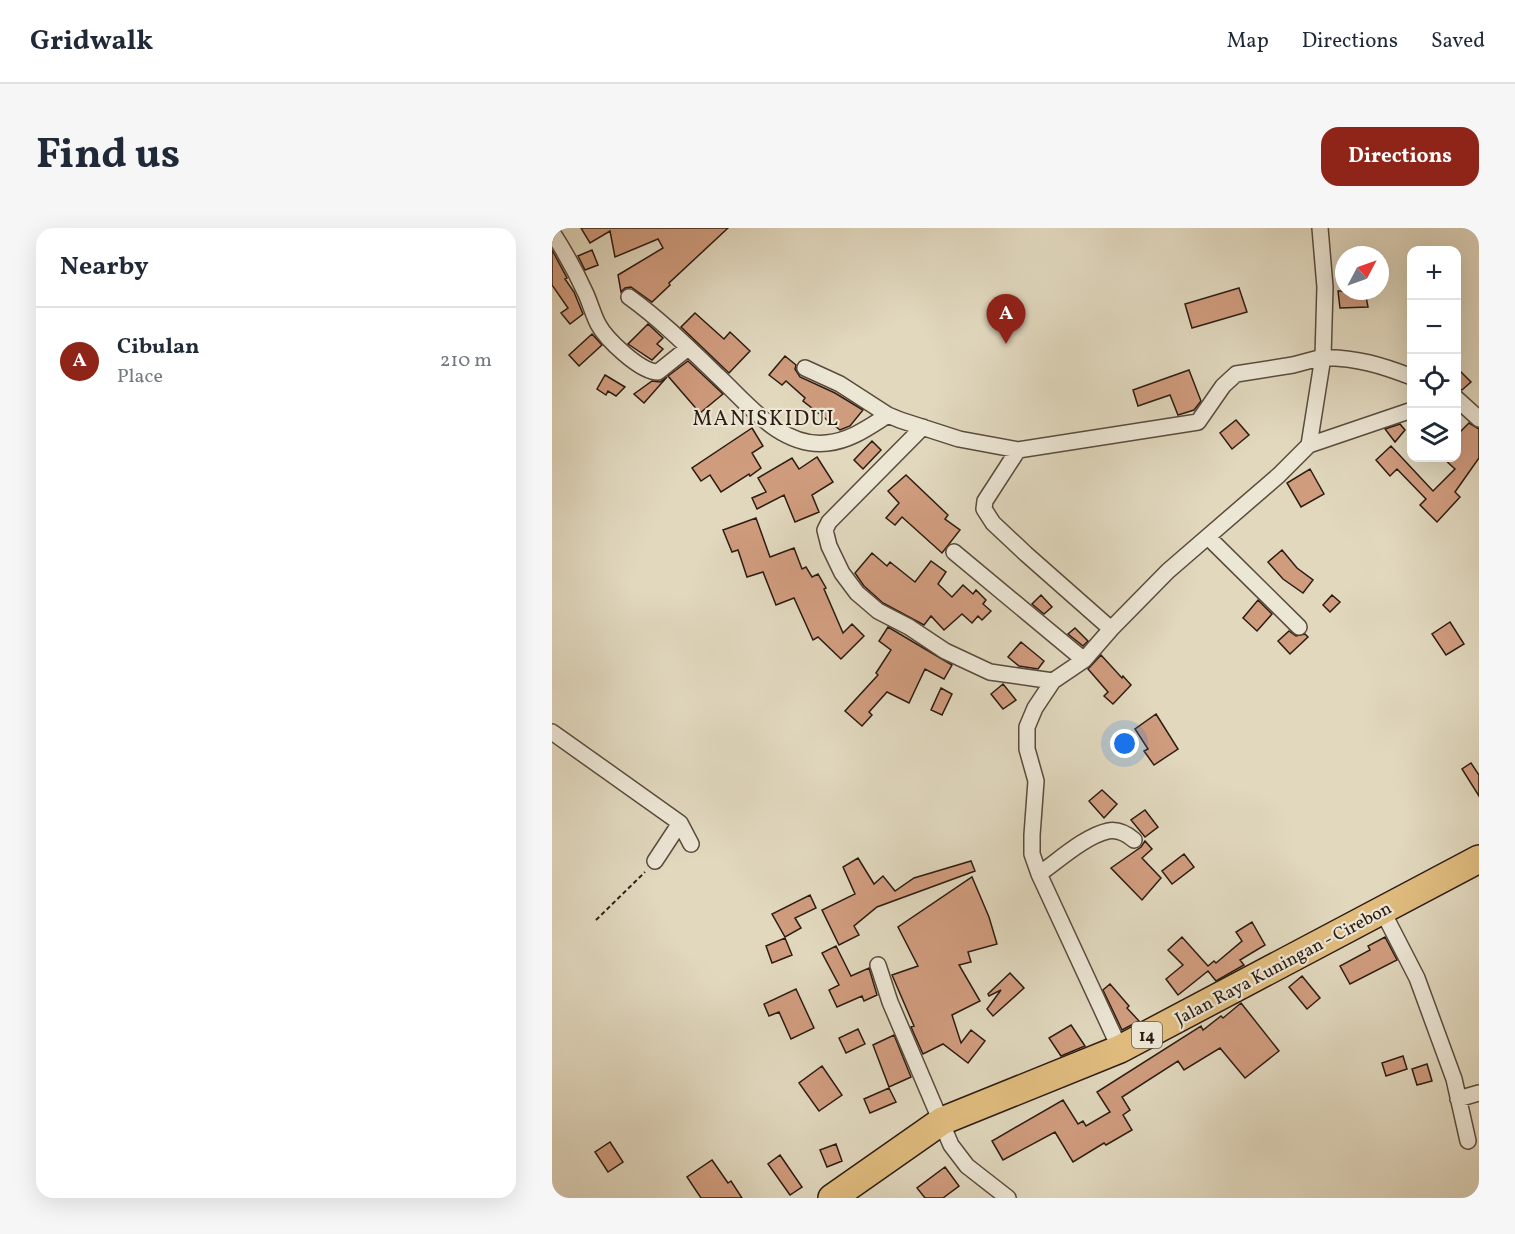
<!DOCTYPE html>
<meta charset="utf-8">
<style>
body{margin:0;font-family:Vollkorn,serif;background:#f6f6f7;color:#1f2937}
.controls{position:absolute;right:18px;top:18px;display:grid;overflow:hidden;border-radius:12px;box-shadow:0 6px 24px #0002}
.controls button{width:54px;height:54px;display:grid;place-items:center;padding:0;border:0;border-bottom:2px solid #e0e1e3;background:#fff;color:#1f2937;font:30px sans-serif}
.compass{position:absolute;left:783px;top:18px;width:54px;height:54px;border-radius:50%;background:#fff;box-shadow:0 6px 24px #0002;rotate:49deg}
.you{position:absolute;left:573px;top:516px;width:21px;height:21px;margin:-15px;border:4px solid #fff;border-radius:50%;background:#1a73e8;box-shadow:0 0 0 9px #1a73e833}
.badge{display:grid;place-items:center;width:39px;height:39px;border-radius:50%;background:#8f2418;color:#fff;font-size:20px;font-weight:700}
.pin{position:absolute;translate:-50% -50px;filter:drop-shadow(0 2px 3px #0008)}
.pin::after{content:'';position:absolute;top:32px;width:21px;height:18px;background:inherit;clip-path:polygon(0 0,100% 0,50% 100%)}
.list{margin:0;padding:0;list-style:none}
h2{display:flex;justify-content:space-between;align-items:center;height:78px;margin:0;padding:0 24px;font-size:26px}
h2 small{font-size:20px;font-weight:400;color:#747a83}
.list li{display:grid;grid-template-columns:39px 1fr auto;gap:18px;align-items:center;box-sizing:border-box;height:108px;padding:0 24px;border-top:2px solid #e0e1e3}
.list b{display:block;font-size:22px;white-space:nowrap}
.list p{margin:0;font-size:20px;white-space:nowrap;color:#747a83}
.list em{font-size:20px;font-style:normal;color:#747a83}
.icon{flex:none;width:33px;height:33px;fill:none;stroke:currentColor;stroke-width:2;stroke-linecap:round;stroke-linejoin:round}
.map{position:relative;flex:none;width:927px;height:970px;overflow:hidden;border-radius:18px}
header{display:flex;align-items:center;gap:36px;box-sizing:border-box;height:84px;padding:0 30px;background:#fff;border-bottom:2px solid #e0e1e3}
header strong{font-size:28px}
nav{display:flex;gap:33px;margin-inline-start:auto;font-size:21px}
.intro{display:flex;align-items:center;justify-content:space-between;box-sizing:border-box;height:144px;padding:0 36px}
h1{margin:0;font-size:42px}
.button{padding:15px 27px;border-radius:18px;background:#8f2418;color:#fff;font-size:21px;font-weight:700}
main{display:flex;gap:36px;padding:0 36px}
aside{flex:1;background:#fff;border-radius:18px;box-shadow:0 6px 24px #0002}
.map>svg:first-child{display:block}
.building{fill:#d09c7e;stroke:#2d1c12;stroke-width:1.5}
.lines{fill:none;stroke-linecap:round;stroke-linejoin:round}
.street-casing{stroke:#5a4b3d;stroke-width:18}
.highway-casing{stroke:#2d1c12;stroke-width:30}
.path{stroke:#2d1c12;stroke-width:2;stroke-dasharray:4.5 3;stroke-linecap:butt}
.street{stroke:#ece6d5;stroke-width:15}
.highway{stroke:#e0bc7f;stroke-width:27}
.labels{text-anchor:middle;stroke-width:4.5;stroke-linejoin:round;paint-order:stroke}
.shield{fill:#ece6d5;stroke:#66594c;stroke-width:1.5}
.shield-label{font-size:16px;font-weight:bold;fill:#2d1c12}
.street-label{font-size:18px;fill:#2d1c12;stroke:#ece6d5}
.quarter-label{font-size:21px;letter-spacing:1.5px;fill:#2d1c12;stroke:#ece6d5}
</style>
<header>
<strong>Gridwalk</strong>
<nav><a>Map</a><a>Directions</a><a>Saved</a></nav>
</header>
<div class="intro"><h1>Find us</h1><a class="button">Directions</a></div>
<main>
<aside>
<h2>Nearby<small></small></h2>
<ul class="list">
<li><span class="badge">A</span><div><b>Cibulan</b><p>Place</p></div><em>210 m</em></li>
</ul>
</aside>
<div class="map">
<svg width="927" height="970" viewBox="0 0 927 970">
<rect width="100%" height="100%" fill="#e1d8be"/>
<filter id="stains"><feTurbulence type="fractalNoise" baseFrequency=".00333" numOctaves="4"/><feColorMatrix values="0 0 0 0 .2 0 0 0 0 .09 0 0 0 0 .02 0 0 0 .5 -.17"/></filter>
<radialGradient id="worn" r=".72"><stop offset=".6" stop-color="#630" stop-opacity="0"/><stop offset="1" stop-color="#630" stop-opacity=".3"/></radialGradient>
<path class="building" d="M29,0H176L117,55L118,57L100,74L79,59L73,60L69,64L66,47L111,20L106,11L63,29L58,3L38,15Z
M0,22L15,50L13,51L22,64L31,86L18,96L9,85L16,80L0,57Z
M40,22L46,37L33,42L26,28Z
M687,60L695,84L640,100L633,76Z
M786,63H813L816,79L788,80Z
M143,85L172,111L178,104L198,123L177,145L129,99Z
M96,96L111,110L105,116L111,121L100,132L76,116Z
M40,106L50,117L27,138L17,127Z
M233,128L244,137L243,141L248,149L283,165L311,182L298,198L288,202L251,173L253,170L234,153L230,157L217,147Z
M136,133L171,166L148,185L116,148Z
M904,139L919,154L910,162L904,160Z
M637,142L649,173L642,182L626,187L618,167L586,178L581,162Z
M53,147L73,159L64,168L56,163L54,167L45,161Z
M115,149L92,175L82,166L100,153L108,154Z
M684,192L697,207L680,221L668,205Z
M917,195L927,201V230L903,264L908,269L885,294L868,277L874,271L845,241L838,248L824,232L839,218L881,263L903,241L891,230H904V208Z
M848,196L853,202L843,214L833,201Z
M200,200L211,218L200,225L209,240L198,248L197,246L169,264L158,247L149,253L140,240Z
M320,213L329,222L311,241L302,232Z
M265,229L281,254L260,267L267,284L243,294L232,267L205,281L200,270L214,264L206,250L240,230L247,241Z
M758,241L772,266L749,279L735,255Z
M354,247L396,287L393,291L408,302L390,325L350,289L343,297L334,290L347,275L336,263Z
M204,290L218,329L242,320L250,341L254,339L260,349L266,346L274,360L272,361L291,405L300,396L312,408L289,431L266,409L261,412L242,370L224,377L211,344L195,349L186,322L180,324L171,302Z
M730,322L745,340L761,352L751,365L731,351L716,334Z
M320,325L335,338L338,334L363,354L379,333L394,344L386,356L400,369L411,357L421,366L424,362L434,372L431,376L439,383L430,392L426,388L420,395L410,386L392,402L379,388L372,397L331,375L312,358L303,345Z
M489,367L500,379L492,386L480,376Z
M780,367L788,374L778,384L771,377Z
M706,372L720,386L705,403L691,390Z
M898,394L912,416L894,427L880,406Z
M336,399L400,437L392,451L373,441L357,475L335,464L317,484L320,487L310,498L293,483L326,447L324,445L339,422L327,413Z
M523,400L536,413L531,418L516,406Z
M737,403L744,408L753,406L756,409L738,426L726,413Z
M469,414L492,433L486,441L467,438L456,429Z
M549,427L570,450L571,448L579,457L561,476L552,468L556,464L536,441Z
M451,456L464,472L451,481L439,466Z
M389,460L400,466L390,487L379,482Z
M604,486L626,521L602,537L592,523L596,521L583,501Z
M919,535L927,547V568L910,541Z
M550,562L565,576L552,590L537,573Z
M593,582L606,599L593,609L579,592Z
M593,613L600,621L590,630L609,650L590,672L559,640L589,619Z
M632,626L642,639L620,656L610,643Z
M306,630L322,656L331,648L343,663L362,650L419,633L423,643L325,679L302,698L307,707L287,717L270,682L303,666L291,639Z
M420,649L437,689L445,716L416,724L419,734L407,737L428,773L400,787L409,815L419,802L433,813L416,835L391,816L371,826L359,799L362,798L340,747L366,738L346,699Z
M258,667L264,680L243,690L249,700L233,709L220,686Z
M700,694L713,717L688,732L692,737L664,753L656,743L626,767L614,751L631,737L616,722L630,709L656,738L662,733L664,735L690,713L684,704Z
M833,709L845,732L798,756L788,738L818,722L816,718Z
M233,710L240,727L220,735L214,718Z
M284,718L299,748L317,740L325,767L312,773L310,768L285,779L277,762L287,757L270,725Z
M458,745L472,760L441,788L435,781L449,762L437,768L436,766Z
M750,748L768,770L755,781L737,759Z
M558,756L577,778L575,780L587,793L570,802L551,762Z
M244,761L262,800L239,811L227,784L217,788L212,776Z
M689,775L727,823L693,850L668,820L632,842L626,833L570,869L578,882L571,887L580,902L554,917L552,915L521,934L503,904L451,932L440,913L511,872L526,896L531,893L534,898L558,884L545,864L649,798L651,802L669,788L671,790Z
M519,797L533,818L509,828L497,810Z
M306,801L313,816L294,825L287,810Z
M342,807L359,849L337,859L321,817Z
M851,828L855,841L834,848L830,835Z
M875,836L880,853L865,857L860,841Z
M270,838L290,867L267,883L247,855Z
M337,860L344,874L318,885L312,871Z
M58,914L71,934L56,944L43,924Z
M284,916L290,933L275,939L268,922Z
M228,927L250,959L238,967L216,936Z
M160,932L176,955L179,953L190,970H149L135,949Z
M393,939L407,958L391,970H373L365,960Z"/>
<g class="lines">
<g class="street-casing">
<path id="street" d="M768,0L773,59L771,129C808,131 826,136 860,149
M0,4C13,24 24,44 34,66C38,75 41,86 46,96C54,111 88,144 106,144L136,120
M77,69C109,92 138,121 166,148C196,176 229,220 275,215C298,213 317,199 336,187
M253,140L288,156L336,187L348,192L407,211L466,222L646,194L671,158L684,146L741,137L771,129L757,217
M904,170L927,191
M371,199L277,294L273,302L277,318L290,345L305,365L326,383L357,399L393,423L438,444L501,453
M466,222L433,273L432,281L441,295L474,326L559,401
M656,309L747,399
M402,324L532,432
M0,504L128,595L139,616
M103,633L128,595
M487,646C506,633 533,608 556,603C566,601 575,606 582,612
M830,682L865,750L902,851L916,913
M326,737L338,774L399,917L415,938L456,970
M568,821L487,646L480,626V607L484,553L475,521V499L483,480L501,453L532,432L559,401L616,343L727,247L757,217L860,182
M906,871L927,865"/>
</g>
<g class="highway-casing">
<path id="highway" d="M280,970L390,893L568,821L927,631"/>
</g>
<path class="path" d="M44,692L93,644"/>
<use href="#street" class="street"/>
<use href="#highway" class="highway"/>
</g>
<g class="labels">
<rect class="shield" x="580" y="794" width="30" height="26" rx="4.5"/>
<g class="shield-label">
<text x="595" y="813">14</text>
</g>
<g class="street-label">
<text transform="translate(731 735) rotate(-28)" y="6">Jalan Raya Kuningan - Cirebon</text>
</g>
<g class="quarter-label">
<text x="214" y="197">MANISKIDUL</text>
</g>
</g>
<rect width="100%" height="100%" filter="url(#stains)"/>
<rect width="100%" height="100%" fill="url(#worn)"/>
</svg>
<div class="controls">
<button>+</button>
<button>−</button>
<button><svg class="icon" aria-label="locate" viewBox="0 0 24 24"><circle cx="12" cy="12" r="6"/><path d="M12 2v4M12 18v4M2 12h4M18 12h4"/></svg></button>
<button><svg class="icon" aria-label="layers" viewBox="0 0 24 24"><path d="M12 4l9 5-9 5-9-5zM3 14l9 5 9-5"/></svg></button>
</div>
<svg class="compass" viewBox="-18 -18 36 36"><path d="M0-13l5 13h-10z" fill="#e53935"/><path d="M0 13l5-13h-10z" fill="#747a83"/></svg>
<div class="you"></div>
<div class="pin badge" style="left:454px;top:116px">A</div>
</div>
</main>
